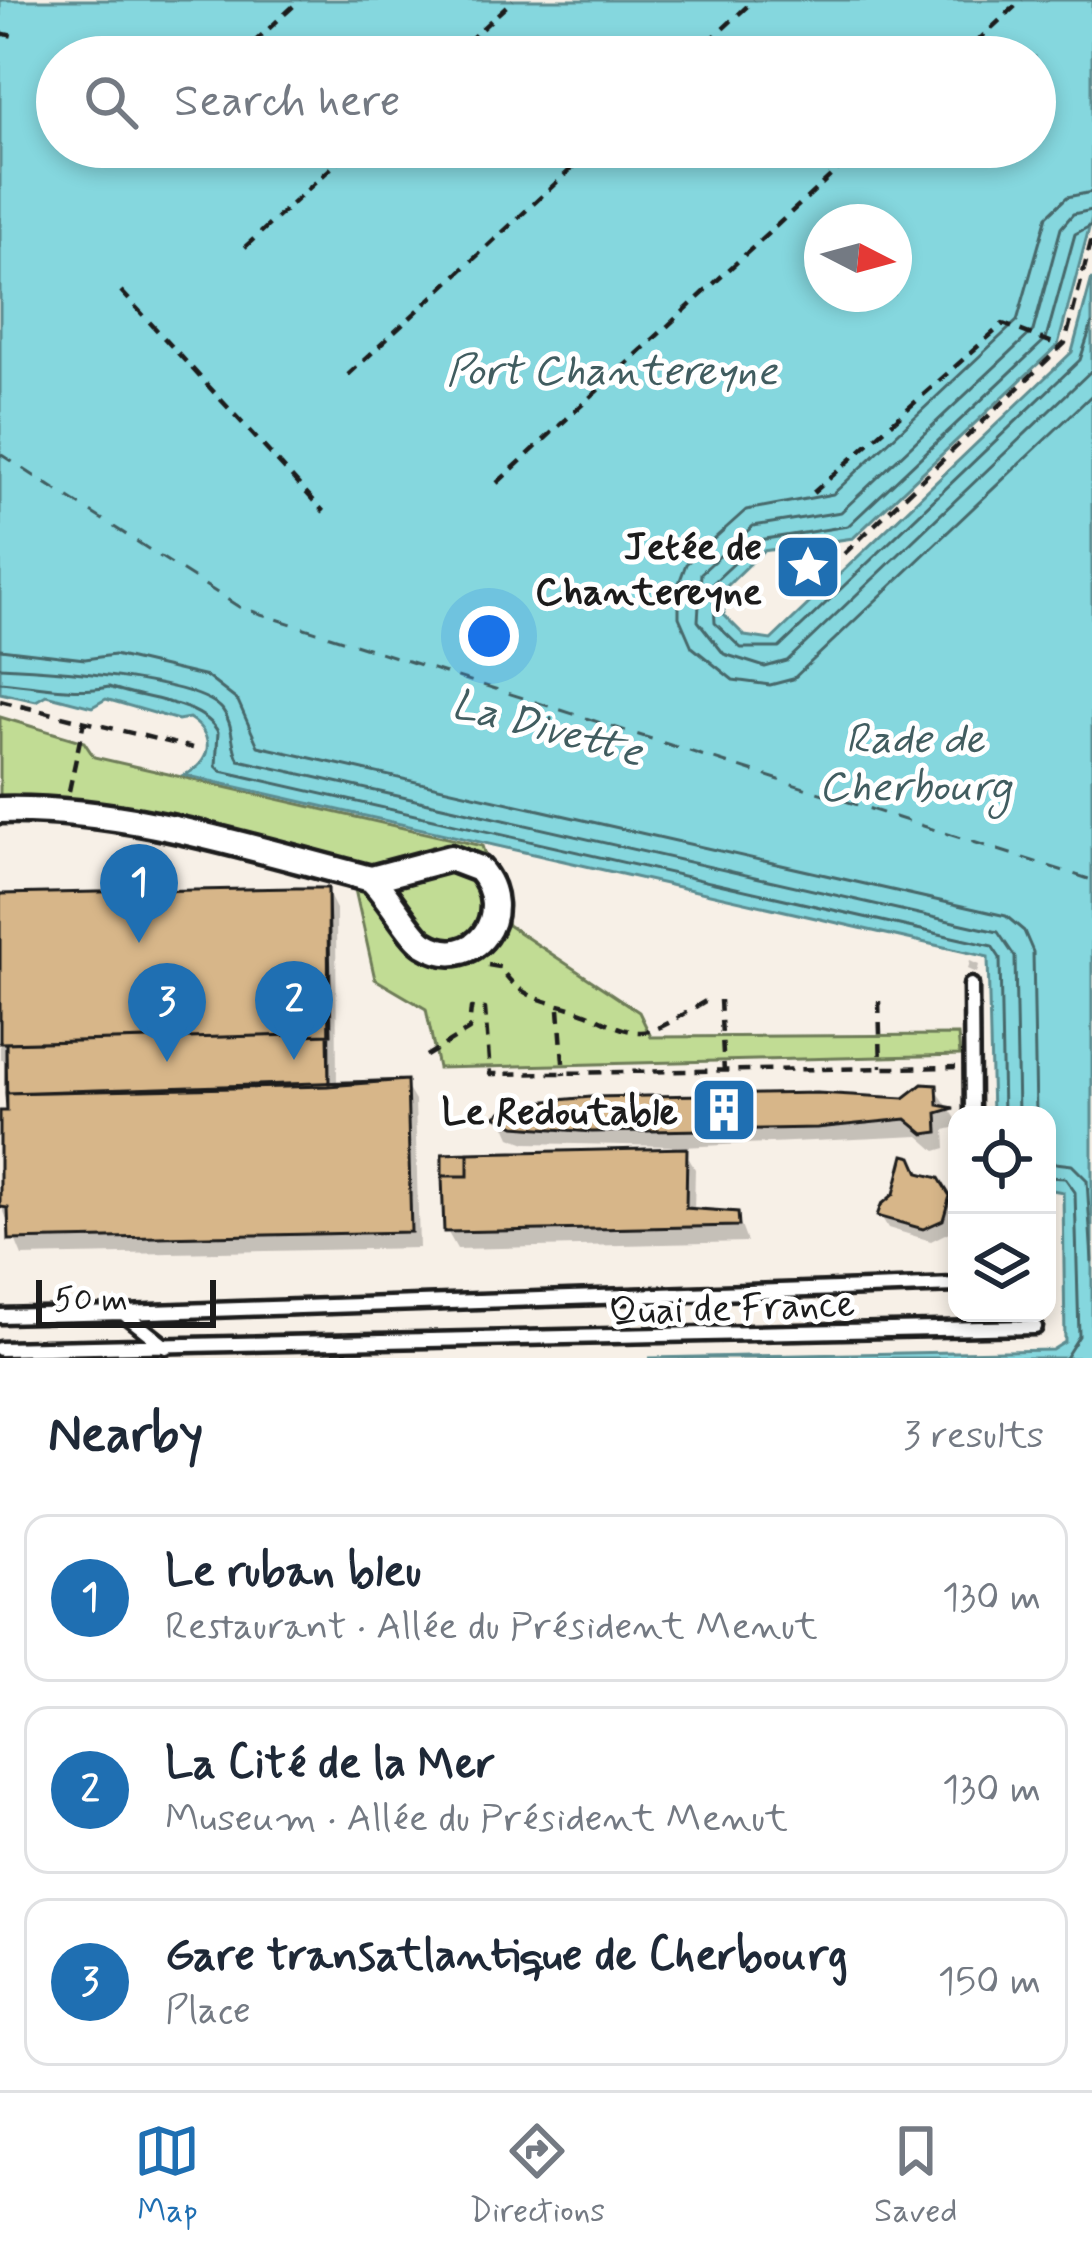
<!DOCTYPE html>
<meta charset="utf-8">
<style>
body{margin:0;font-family:Mynerve,sans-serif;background:#f6f6f7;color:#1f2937}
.controls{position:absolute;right:36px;bottom:36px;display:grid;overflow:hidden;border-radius:24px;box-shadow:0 6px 18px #0003}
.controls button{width:108px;height:108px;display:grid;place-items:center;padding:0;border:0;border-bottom:3px solid #e0e1e3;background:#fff;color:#1f2937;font:60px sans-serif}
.compass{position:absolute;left:804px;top:204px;width:108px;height:108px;border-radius:50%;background:#fff;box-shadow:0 6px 18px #0003;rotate:96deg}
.scale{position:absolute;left:36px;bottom:30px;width:180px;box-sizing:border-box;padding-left:12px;border:6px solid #1c1c1c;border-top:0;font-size:33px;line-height:42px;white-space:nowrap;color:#1c1c1c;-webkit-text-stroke:9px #fff;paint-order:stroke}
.you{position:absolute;left:489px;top:636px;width:42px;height:42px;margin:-30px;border:9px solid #fff;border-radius:50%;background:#1a73e8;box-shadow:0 0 0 18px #1a73e833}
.badge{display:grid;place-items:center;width:78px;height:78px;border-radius:50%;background:#1f6fb2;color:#fff;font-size:39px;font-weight:700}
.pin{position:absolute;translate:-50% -99px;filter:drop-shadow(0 3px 6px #0008)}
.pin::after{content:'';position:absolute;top:63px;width:42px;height:36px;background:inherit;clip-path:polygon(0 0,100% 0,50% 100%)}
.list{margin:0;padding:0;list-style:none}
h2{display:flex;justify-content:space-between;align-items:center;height:156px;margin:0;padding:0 48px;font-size:51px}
h2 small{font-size:39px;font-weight:400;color:#747a83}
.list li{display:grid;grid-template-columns:78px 1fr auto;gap:36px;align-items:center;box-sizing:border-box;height:168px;margin:0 24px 24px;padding:0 24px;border:3px solid #e0e1e3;border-radius:24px}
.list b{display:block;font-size:45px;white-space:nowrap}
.list p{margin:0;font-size:39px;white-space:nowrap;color:#747a83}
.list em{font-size:39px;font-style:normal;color:#747a83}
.icon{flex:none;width:66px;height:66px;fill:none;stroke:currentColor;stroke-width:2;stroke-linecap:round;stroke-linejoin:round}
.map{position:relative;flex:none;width:1092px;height:1358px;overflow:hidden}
.search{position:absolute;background:#fff;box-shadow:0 6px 18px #0003;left:36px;right:36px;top:36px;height:132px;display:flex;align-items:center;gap:30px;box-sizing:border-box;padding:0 42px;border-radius:66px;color:#747a83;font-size:45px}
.sheet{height:732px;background:#fff}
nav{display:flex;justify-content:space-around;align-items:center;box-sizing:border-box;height:168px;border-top:3px solid #e0e1e3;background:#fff;font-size:33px;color:#747a83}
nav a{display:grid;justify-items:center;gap:6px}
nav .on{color:#1f6fb2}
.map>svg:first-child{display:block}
.green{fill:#c1dc94;stroke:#6e7c58;stroke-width:3}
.water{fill:#85d7de;stroke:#5b8c90;stroke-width:3;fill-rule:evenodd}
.shadow{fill:#0003}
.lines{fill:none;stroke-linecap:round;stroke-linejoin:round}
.shore{stroke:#46676a;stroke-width:3}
.ferry{stroke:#415d60;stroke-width:3;stroke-dasharray:15 12;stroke-linecap:butt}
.building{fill:#d7b689;stroke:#1c1c1c;stroke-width:3}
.lane-casing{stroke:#1c1c1c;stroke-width:21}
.street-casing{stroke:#1c1c1c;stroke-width:33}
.path{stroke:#1c1c1c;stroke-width:4.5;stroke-dasharray:12 9;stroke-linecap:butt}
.lane{stroke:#fff;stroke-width:12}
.street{stroke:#fff;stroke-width:24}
.labels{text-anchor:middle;stroke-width:10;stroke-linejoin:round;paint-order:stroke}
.poi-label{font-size:39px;font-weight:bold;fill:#1c1c1c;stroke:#fff;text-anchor:end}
.street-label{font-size:39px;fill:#1c1c1c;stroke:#fff}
.water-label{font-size:42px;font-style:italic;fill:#415d60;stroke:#fff}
</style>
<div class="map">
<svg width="1092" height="1358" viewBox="0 0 1092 1358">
<rect width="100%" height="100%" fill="#f7f0e7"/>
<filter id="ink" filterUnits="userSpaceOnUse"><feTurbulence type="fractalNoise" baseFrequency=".00833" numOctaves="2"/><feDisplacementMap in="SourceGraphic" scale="24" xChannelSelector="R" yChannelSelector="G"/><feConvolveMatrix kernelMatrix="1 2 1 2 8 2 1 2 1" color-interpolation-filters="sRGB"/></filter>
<g filter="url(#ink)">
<path class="green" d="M0,717L84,742L94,757L482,846L508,925L639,1012L651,1037L958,1035L960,1055L438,1068L426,1009L375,979L350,867L86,801L0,802Z"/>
<path class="water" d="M0,0H1092V217L1058,345L853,538L763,551L724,589V615L745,636L771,640L1072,352L1092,278V1358H649L1052,1350L1065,1342L1063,1192L1047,1189V1115H992L988,957L184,775C212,763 216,735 189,718L178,720L106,699L92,707L46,695L36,701L0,693ZM1035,57V147H57V57ZM894,222V294H822V222Z"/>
<path class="shadow" d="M327,891L336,909L337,1088L405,1084L415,1101L419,1248L22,1256L0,1202V1152L10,1114L9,1060H0V898Z
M970,961L979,965L977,973L968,969Z
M935,1088L957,1120V1127L945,1130L946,1148L936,1151L919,1136L682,1147L695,1169L694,1211L737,1215L747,1242L457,1249L447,1231L672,1152V1146L526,1143L510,1137L500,1114L905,1102Z
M919,1176L937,1181L955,1211L949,1232L931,1241L888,1228L881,1216Z"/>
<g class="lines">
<path class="shore" d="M1092,192L1067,197L1047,216L1017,321L833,494L746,510L686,564L679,583V617L692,647L733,680L770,685L793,679L1092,395
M1092,210L1073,214L1061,228L1033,331L841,512L753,526L701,573L698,621L724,654L765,667L787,661L1092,370
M1092,225L1075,234L1046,339L848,526L759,540L713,583L715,623L741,648H779L1080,360L1092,324
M0,649L85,659L114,655L207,677L238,701L258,746L1006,916L1024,931L1033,952L1036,1115
M0,667C44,669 195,678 222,709C235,725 230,746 239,760L998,932L1015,957L1018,1115
M0,682C36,685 73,694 109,687C142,699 202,701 218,732L216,766L221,771L992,946L1000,958L1003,1115
M1047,1162L1072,1165L1087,1180L1092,1261
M1047,1177L1065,1178L1075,1192L1079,1336L1065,1358"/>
<path class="ferry" d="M0,454L239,607L1092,880"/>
</g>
<path class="building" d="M296,888H328L331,1034L0,1043V894Z
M296,888H328L329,1086L407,1080L411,1232L9,1240L8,1208L0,1207V1111H7L6,1043H0V894Z
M328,1034L329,1086L6,1093V1043Z
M407,1080L411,1232L9,1240L8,1208L0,1207V1111H7L6,1093Z
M922,1084L937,1085L938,1105L954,1108L937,1113L938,1132L924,1134L906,1119L817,1128L592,1132L515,1126L495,1116L514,1104L591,1097L817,1093L904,1098Z
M687,1148L686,1208L738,1212L739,1226L444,1232L442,1176H468V1153Z
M468,1153V1176H442V1154Z
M904,1155L912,1157L919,1173L939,1178L950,1196L943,1220L923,1229L877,1216L881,1205L894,1194Z"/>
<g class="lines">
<g class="lane-casing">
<path id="lane" d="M971,985L972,1115
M123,1313L957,1285
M0,1316L123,1313L166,1347
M0,1349L1035,1327"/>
</g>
<g class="street-casing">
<path id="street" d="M0,810C127,807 249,848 371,879
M450,858L479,869C518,913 474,975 424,944C410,935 389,896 371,879Z"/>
</g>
<path class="path" d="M0,33L18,37
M238,57L300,0
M451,57L513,0
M692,57L754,0
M960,57L1022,0
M245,247L354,147
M121,291L324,512
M348,375L595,147
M497,483L862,147
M813,493L1003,324L1058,345
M804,565L842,556L1065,343L1092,238
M0,701L193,748
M69,791L84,721
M488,965L500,967C523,1004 553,1000 588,1014C606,1021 621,1032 641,1032C661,1032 690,1009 709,999
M720,1000L724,1072
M879,1001L881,1067
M559,1009L564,1075
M426,1056L469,1030L471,1008L485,1009L490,1074L956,1067"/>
<use href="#lane" class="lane"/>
<use href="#street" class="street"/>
</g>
</g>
<defs>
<g id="sight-square" transform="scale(3.45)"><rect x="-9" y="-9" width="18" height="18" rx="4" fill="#1f6fb2" stroke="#fff"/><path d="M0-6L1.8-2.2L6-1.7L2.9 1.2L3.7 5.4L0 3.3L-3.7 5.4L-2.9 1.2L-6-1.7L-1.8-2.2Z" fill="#fff"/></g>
<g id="building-square" transform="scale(3.45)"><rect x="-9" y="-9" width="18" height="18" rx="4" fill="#1f6fb2" stroke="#fff"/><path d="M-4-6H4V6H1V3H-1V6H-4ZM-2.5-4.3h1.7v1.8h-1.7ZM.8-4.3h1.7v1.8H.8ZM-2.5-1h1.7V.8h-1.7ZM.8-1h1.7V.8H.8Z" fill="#fff"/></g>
</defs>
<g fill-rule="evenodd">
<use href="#sight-square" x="808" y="567"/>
<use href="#building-square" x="724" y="1110"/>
</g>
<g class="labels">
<g class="poi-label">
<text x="762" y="559">Jetée de<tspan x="762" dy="45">Chantereyne</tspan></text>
<text x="678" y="1124">Le Redoutable</text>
</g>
<g class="street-label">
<text transform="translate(732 1306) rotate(-2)" y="14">Quai de France</text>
</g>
<g class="water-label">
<text x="612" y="384">Port Chantereyne</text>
<text transform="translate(548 726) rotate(15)" y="15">La Divette</text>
<text x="915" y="752">Rade de<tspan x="915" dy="48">Cherbourg</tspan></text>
</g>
</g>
</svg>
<div class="controls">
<button><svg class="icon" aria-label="locate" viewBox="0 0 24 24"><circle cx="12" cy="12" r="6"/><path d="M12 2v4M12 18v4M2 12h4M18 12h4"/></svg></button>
<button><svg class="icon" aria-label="layers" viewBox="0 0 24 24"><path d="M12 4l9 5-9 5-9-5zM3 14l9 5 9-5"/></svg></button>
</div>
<svg class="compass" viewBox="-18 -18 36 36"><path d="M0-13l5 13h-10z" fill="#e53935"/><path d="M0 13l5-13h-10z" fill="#747a83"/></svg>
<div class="scale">50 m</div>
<div class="you"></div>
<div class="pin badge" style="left:139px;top:943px">1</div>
<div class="pin badge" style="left:294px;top:1060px">2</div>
<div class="pin badge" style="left:167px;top:1062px">3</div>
<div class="search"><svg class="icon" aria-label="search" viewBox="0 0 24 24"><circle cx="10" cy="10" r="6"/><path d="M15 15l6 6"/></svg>Search here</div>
</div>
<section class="sheet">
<h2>Nearby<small>3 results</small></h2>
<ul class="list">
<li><span class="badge">1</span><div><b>Le ruban bleu</b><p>Restaurant · Allée du Président Menut</p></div><em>130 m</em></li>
<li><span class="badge">2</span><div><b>La Cité de la Mer</b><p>Museum · Allée du Président Menut</p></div><em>130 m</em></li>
<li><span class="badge">3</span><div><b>Gare transatlantique de Cherbourg</b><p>Place</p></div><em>150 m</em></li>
</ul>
</section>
<nav>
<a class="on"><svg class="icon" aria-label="map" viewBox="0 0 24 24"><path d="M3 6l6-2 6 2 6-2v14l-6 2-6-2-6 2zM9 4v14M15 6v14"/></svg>Map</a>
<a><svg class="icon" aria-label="directions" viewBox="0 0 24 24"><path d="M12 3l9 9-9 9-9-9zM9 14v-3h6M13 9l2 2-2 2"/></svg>Directions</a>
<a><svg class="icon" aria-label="saved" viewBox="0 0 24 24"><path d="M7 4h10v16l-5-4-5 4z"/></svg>Saved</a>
</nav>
